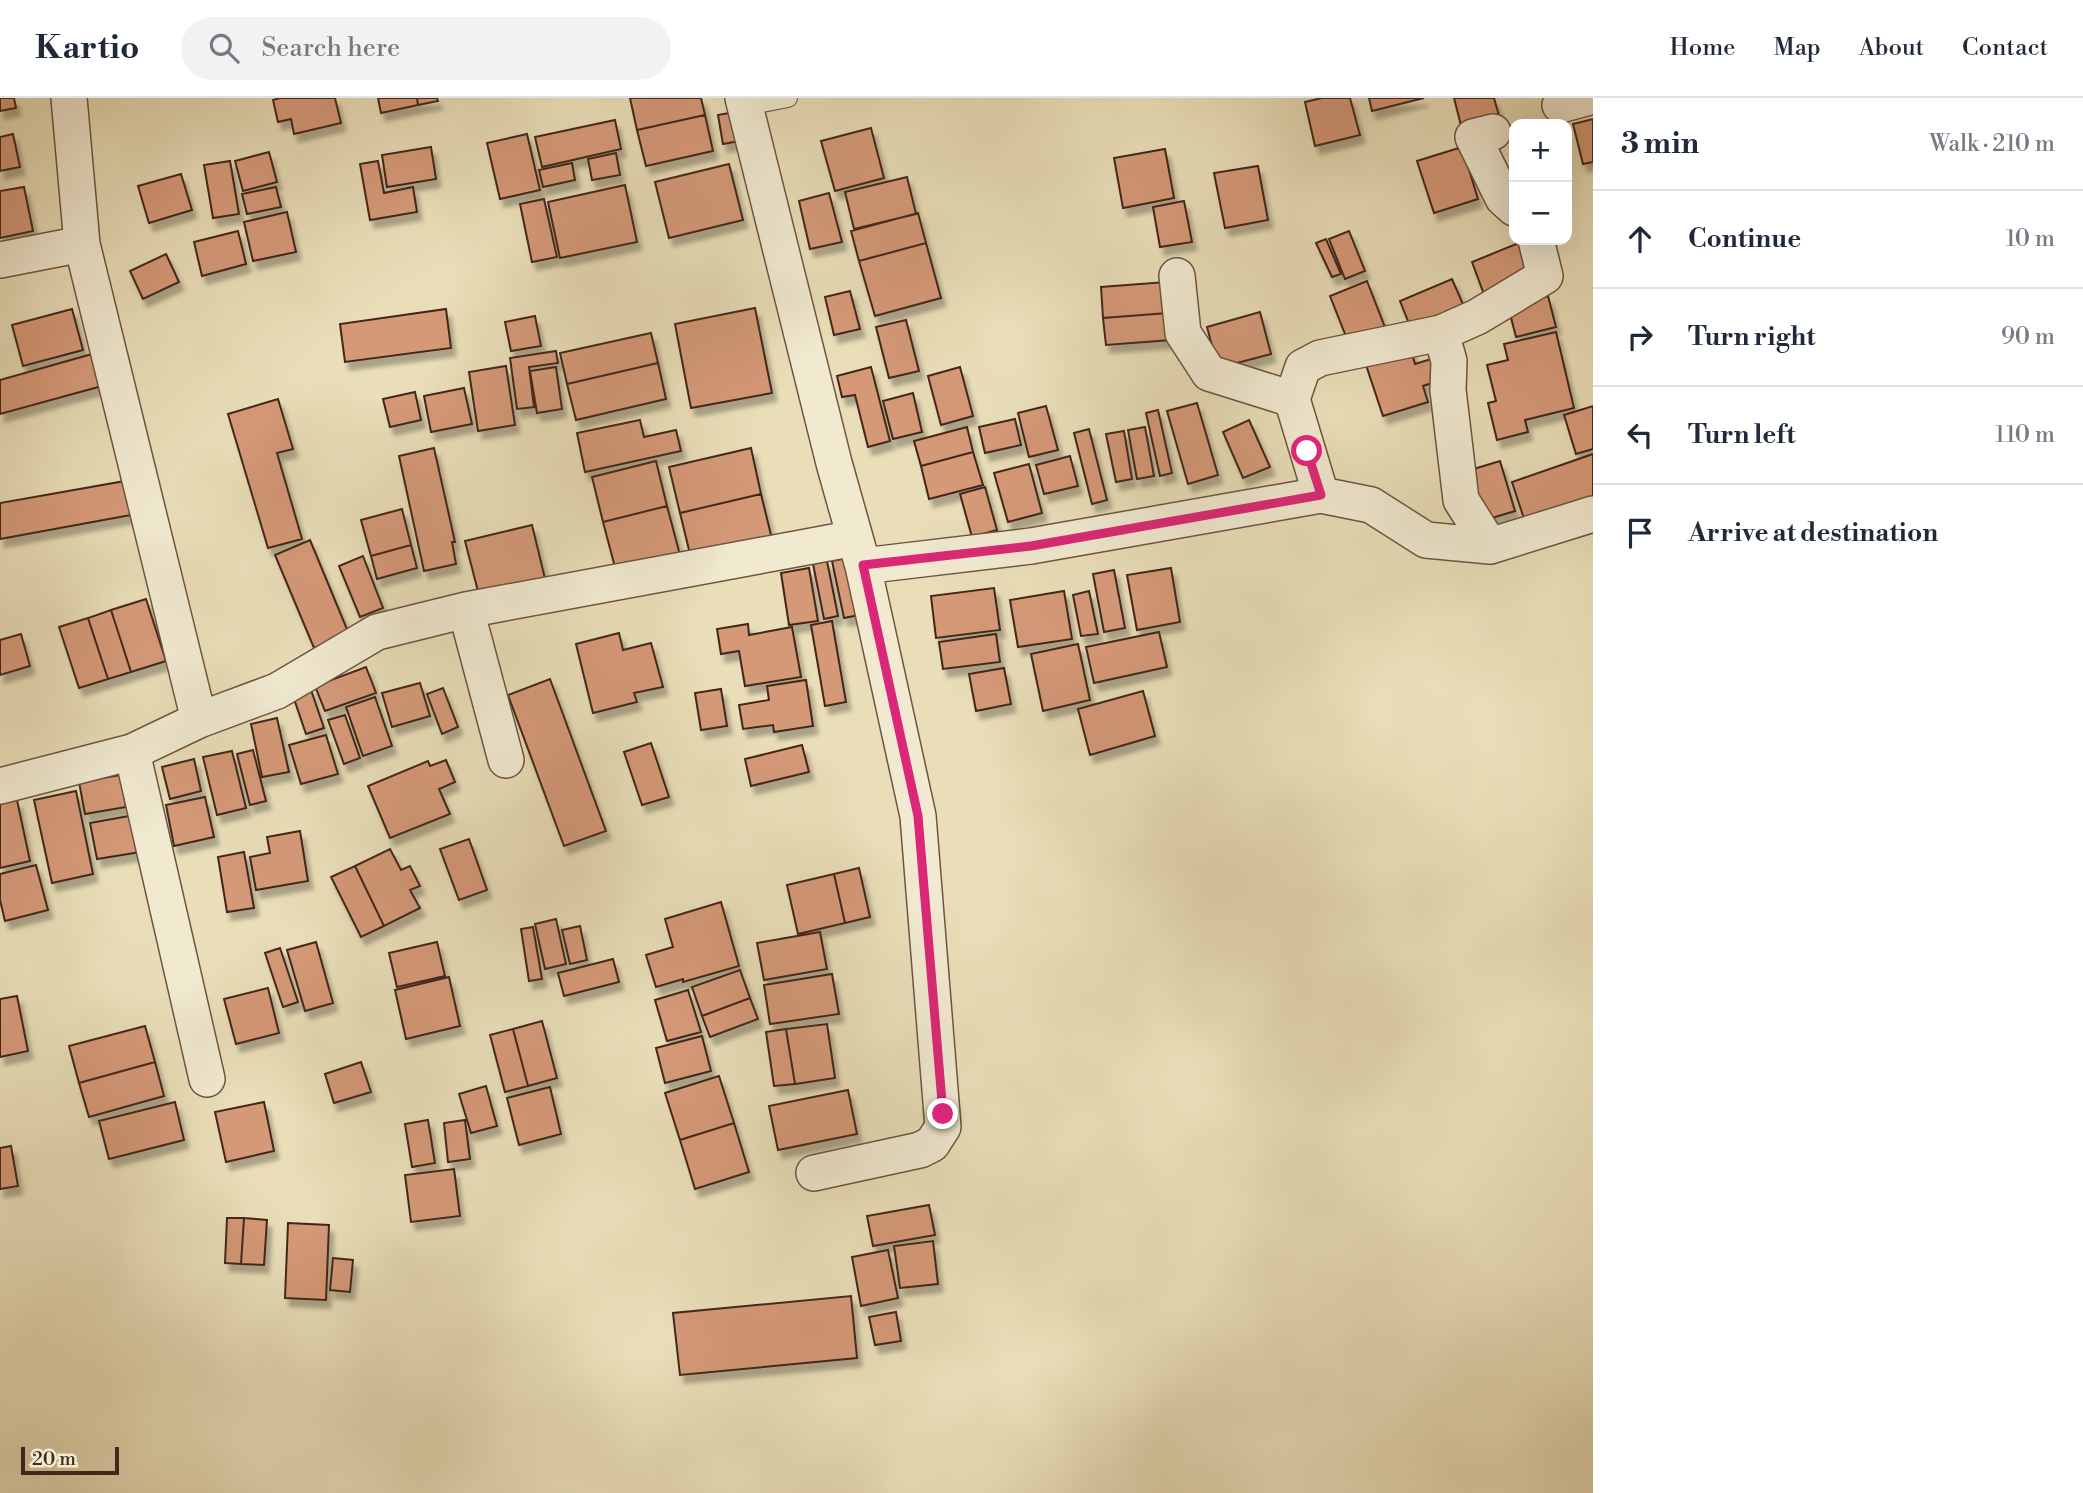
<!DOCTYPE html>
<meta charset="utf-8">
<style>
body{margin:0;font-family:"Libre Bodoni",serif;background:#f2f2f3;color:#1f2937}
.controls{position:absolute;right:21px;top:21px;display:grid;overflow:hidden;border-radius:14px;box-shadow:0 7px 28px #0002}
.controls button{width:63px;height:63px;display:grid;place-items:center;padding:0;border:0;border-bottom:2px solid #e0e1e3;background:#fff;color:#1f2937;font:35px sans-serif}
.scale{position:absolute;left:21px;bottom:18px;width:98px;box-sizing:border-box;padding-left:7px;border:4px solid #43271b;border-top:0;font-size:19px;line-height:24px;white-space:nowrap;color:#43271b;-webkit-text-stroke:5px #f1ead1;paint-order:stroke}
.stop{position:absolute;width:21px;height:21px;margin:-16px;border:5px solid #db2777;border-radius:50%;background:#fff}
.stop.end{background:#db2777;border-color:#fff;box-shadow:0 2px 7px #0008}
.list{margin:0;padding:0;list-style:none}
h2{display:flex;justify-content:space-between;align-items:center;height:91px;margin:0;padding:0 28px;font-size:30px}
h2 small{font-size:23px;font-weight:400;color:#747a83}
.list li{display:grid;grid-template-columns:46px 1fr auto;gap:21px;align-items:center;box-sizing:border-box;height:98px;padding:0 28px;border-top:2px solid #e0e1e3}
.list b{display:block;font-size:26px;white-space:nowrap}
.list em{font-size:23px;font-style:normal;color:#747a83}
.icon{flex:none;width:38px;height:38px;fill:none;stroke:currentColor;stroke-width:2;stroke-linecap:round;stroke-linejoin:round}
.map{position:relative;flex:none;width:1593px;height:1395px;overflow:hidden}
header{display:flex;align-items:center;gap:42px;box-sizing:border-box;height:98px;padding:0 35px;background:#fff;border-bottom:2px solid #e0e1e3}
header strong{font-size:33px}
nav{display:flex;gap:38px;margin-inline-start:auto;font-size:24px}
.search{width:490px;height:63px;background:#f2f2f3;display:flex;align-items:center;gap:18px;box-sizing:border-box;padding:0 24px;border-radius:38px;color:#747a83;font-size:26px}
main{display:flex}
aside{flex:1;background:#fff}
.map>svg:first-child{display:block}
.building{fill:#d59978;stroke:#43271b;stroke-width:2;filter:url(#shadow)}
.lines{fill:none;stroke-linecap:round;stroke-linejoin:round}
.service-casing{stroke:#6c5542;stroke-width:20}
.minor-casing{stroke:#6c5542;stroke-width:38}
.service{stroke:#f1ead1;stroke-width:18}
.minor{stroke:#f1ead1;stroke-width:35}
.route{stroke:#db2777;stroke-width:9}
</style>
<header>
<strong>Kartio</strong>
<div class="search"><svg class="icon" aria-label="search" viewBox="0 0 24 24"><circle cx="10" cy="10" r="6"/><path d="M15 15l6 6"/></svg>Search here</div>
<nav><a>Home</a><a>Map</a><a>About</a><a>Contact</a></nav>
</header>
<main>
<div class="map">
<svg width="1593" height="1395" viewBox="0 0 1593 1395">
<defs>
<filter id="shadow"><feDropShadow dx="4.5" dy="8" stdDeviation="2" flood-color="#0004"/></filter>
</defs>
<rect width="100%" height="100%" fill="#e9deb8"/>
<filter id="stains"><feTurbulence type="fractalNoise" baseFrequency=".00286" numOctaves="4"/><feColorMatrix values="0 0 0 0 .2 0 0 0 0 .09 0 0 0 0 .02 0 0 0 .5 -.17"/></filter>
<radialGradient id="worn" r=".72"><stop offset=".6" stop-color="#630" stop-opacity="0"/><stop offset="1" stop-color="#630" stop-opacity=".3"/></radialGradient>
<path class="building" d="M0,0H14L16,10L0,13Z
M280,0H335L341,25L294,36L291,21L278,24L273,2Z
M378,0H417L418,7L381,15Z
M417,0H437L438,3L418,7Z
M630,0H701L705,17L637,32Z
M1322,0H1350L1360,37L1315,48L1305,4Z
M1369,0H1424L1372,13Z
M1454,0H1494L1501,25L1463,35Z
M740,13L745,42L723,46L718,17Z
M705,17L713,53L646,68L637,32Z
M1593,21V64L1583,66L1573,26Z
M615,22L621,51L542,69L535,39Z
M871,30L884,80L835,93L821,43Z
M13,36L20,69L0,73V39Z
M527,36L540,92L500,101L487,45Z
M431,49L436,81L387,89L382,57Z
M1462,49L1478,101L1434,115L1417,63Z
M1165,51L1174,100L1123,110L1114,60Z
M269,54L277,84L243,93L235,63Z
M616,55L620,77L592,82L588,61Z
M230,63L239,116L213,120L204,67Z
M378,63L384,95L413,89L417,114L370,122L360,66Z
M572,65L575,82L543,89L539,72Z
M729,66L743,122L669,140L655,84Z
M1258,68L1268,122L1225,130L1214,75Z
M181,76L192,112L149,125L138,88Z
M907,79L916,116L854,131L845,94Z
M625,87L637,144L560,160L548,104Z
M24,89L33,133L0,140V93Z
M276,89L281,109L247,116L242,96Z
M829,95L842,144L810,151L799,103Z
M544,101L557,159L532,164L520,106Z
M1184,103L1192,144L1160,149L1153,109Z
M287,114L296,154L253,163L244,124Z
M918,115L926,145L859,163L851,133Z
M238,133L246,166L202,178L194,144Z
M1349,133L1365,173L1345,181L1329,141Z
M1326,141L1341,176L1332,179L1316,145Z
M1526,142L1540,176L1485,199L1472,164Z
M926,145L941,200L875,218L859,163Z
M166,156L179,184L143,201L130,173Z
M1452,181L1465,211L1412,233L1400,203Z
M1367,183L1386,232L1349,246L1330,198Z
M1166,184L1168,215L1103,220L1101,189Z
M850,193L860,231L834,237L825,199Z
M1548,198L1556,229L1516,239L1508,208Z
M755,210L772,295L691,310L675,226Z
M72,211L83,252L23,268L12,227Z
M446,211L451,250L345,264L340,226Z
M1260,214L1271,256L1218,270L1207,229Z
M1168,215L1171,242L1106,247L1103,220Z
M535,218L541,248L511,253L505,224Z
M906,222L919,273L889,280L876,229Z
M1556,234L1574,310L1525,322L1528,334L1497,342L1488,305L1496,303L1487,267L1508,262L1504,246Z
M651,235L658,265L567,286L560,255Z
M1410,249L1415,266L1431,261L1438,283L1423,288L1428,304L1383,318L1365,264Z
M556,253L558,265L529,269L534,309L517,311L510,260Z
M92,256L102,288L0,316V282Z
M658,265L666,301L576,322L567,286Z
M506,268L515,327L478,333L469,274Z
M556,269L562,311L537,315L530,273Z
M871,269L890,343L868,349L855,297L842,299L837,278Z
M960,269L973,318L941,327L928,278Z
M464,290L472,326L431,334L424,298Z
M415,294L421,322L390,329L383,301Z
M913,295L922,334L893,341L883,303Z
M278,301L293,351L277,355L302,441L268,450L228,316Z
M1197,305L1218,377L1188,386L1167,313Z
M1046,308L1058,352L1029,359L1018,315Z
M1593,308V351L1576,356L1564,317Z
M1158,312L1172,375L1160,378L1146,315Z
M1015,321L1021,347L985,355L979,329Z
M640,322L644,339L676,332L681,353L585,374L577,335Z
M1249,322L1270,369L1243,380L1223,334Z
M967,329L973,354L921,368L914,343Z
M1145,329L1154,378L1137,381L1128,332Z
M1089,331L1107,402L1092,406L1074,335Z
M1124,333L1132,381L1116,384L1106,336Z
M434,350L455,444H452L456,466L424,473L399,358Z
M751,350L761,396L680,415L669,369Z
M973,354L983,387L929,401L921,368Z
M1593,356V404L1526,427L1512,384Z
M1070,358L1078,388L1044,396L1036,367Z
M656,363L667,408L603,424L592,379Z
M1500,363L1515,413L1482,423L1467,373Z
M1029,366L1042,415L1008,424L994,375Z
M125,383L131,417L0,441V405Z
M985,389L997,432L972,439L960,396Z
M761,396L772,441L691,460L680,415Z
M667,408L680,457L616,473L603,424Z
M402,411L411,447L371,458L361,422Z
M532,427L546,485L480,501L465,443Z
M310,442L349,536L314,550L275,457Z
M411,447L417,470L377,481L371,458Z
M363,458L383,510L360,519L339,468Z
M852,459L864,516L844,520L832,463Z
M827,463L838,518L824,521L813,466Z
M809,470L818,523L789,527L781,475Z
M1171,470L1180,524L1137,532L1127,477Z
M1114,472L1125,530L1104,534L1093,476Z
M994,490L1000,532L936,540L931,498Z
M1064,493L1072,541L1018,549L1010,502Z
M1089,493L1098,536L1081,538L1073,497Z
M146,501L166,563L131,574L111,512Z
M111,512L131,574L108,581L88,520Z
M88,520L108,581L79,590L59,529Z
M832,523L846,604L825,608L811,527Z
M748,526L749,537L792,529L801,579L745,588L739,553L721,556L717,531Z
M1159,534L1167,569L1094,585L1086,549Z
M619,535L623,552L651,545L663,589L634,595L637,604L593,615L576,546Z
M21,536L30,568L0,577V542Z
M996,536L1000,564L943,571L939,544Z
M1078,546L1090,602L1043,613L1031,556Z
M366,569L376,595L325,613L315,588Z
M1004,570L1011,606L976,613L969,576Z
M550,581L606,733L564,748L508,597Z
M806,582L813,628L774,634L773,627L743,631L739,607L769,602L767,588Z
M420,585L430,618L392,629L382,595Z
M310,589L324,630L306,636L292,595Z
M443,590L458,629L442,636L427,596Z
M721,591L727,628L701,632L695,595Z
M1143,593L1155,638L1090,657L1078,611Z
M375,599L392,648L363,658L346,609Z
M345,617L360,660L344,666L328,622Z
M277,620L289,674L262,679L251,626Z
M326,637L338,676L301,686L289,647Z
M651,645L669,699L642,707L624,654Z
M802,647L809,674L751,688L745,661Z
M253,652L266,703L250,707L237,656Z
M232,653L246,710L217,717L203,659Z
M194,661L201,693L170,701L162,669Z
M446,662L455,684L439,691L450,716L390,740L368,688L428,663L430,668Z
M120,677L126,709L85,716L79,684Z
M76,693L93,776L52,785L34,702Z
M205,699L214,739L174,748L166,707Z
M17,702L30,763L0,770V705Z
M140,716L147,753L97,761L90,725Z
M300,733L308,783L256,792L250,759L270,755L267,739Z
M469,741L487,792L459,802L440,751Z
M390,751L401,772L410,768L420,788L410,792L420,810L384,828L355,768Z
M244,754L254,810L227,814L218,759Z
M36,767L48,812L5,823L0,802V776Z
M355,768L384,828L361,839L331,779Z
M859,770L870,819L845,825L834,776Z
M834,776L845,825L798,836L787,787Z
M721,804L739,868L683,884V881L656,889L646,857L673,849L665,821Z
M556,821L566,866L545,871L535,826Z
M580,828L587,862L570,866L562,832Z
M533,829L542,881L529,883L521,831Z
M820,834L827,871L764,882L757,845Z
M316,844L333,905L305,913L287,852Z
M437,844L445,878L397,889L389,855Z
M280,850L298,904L283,909L265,855Z
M613,861L619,884L564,898L558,875Z
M740,872L750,900L702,918L692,889Z
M832,876L839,916L770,926L764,887Z
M449,879L460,928L406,941L395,892Z
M268,890L279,935L236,946L224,901Z
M688,892L701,934L667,943L655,902Z
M17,898L28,953L0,959V901Z
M750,900L758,921L710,939L702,918Z
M542,923L557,980L528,988L513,931Z
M827,926L835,980L795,986L786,931Z
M145,928L155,964L79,985L69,948Z
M513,931L528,988L505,994L490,937Z
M786,931L795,986L774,988L766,934Z
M702,938L711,973L665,985L656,950Z
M155,964L164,998L89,1019L79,985Z
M361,964L371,994L334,1005L325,976Z
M719,978L734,1025L680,1042L665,995Z
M486,988L497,1028L471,1035L459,996Z
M550,989L561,1036L519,1047L507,1000Z
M848,992L857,1036L778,1052L769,1008Z
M175,1004L184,1042L109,1061L99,1023Z
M264,1004L274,1053L226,1064L215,1014Z
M428,1022L435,1065L412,1069L405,1026Z
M465,1022L470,1061L448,1064L444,1025Z
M734,1025L749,1074L695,1091L680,1042Z
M11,1048L18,1088L0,1091V1050Z
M454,1071L460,1118L411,1124L405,1077Z
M929,1107L935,1137L873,1148L867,1118Z
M227,1120H244L241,1166L225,1165Z
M244,1120L267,1122L264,1167L241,1166Z
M288,1125L329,1127L326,1202L285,1200Z
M933,1143L938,1186L900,1190L894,1148Z
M888,1152L898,1200L861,1208L852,1159Z
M333,1160L353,1162L350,1194L330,1192Z
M851,1198L857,1260L680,1277L673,1215Z
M896,1214L901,1243L875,1247L869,1219Z"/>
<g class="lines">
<g class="service-casing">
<path id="service" d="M746,8L788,0"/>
</g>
<g class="minor-casing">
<path id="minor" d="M69,0L82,146L199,622
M743,0L834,365L863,468L1031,448L1321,397L1371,407L1426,442L1490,448L1593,416
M1560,7L1586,0
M1493,34L1473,39L1503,100L1514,110
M0,162L82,146
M1177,178L1183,235L1209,275L1292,301
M1441,235L1449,263L1448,292L1461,402L1490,448
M1321,397L1292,301L1303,269L1320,260L1441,235L1477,219L1545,178L1536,142
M466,512L506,662
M132,654L207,981
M0,688L132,654L199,622L277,593L377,534L466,512L855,440
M814,1075L920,1052L932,1046L943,1029L918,718L863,468"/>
</g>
<use href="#service" class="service"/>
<use href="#minor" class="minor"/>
</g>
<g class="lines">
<path class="route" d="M943,1016L918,718L863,467L1031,448L1321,397L1307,353"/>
</g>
<rect width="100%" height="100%" filter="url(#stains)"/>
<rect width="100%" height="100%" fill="url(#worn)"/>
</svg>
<div class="controls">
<button>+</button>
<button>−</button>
</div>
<div class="scale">20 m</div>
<div class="stop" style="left:1307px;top:353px"></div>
<div class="stop end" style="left:943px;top:1016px"></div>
</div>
<aside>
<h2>3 min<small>Walk · 210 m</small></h2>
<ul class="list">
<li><svg class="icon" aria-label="ahead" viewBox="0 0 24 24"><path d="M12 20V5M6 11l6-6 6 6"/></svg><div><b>Continue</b></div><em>10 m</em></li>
<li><svg class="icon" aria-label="right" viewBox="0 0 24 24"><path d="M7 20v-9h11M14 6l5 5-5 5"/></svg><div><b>Turn right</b></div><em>90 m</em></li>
<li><svg class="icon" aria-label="left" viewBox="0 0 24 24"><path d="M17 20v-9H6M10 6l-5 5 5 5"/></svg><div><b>Turn left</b></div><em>110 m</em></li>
<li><svg class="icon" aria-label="arrive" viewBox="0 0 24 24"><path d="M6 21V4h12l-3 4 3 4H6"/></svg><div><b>Arrive at destination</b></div></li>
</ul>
</aside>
</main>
